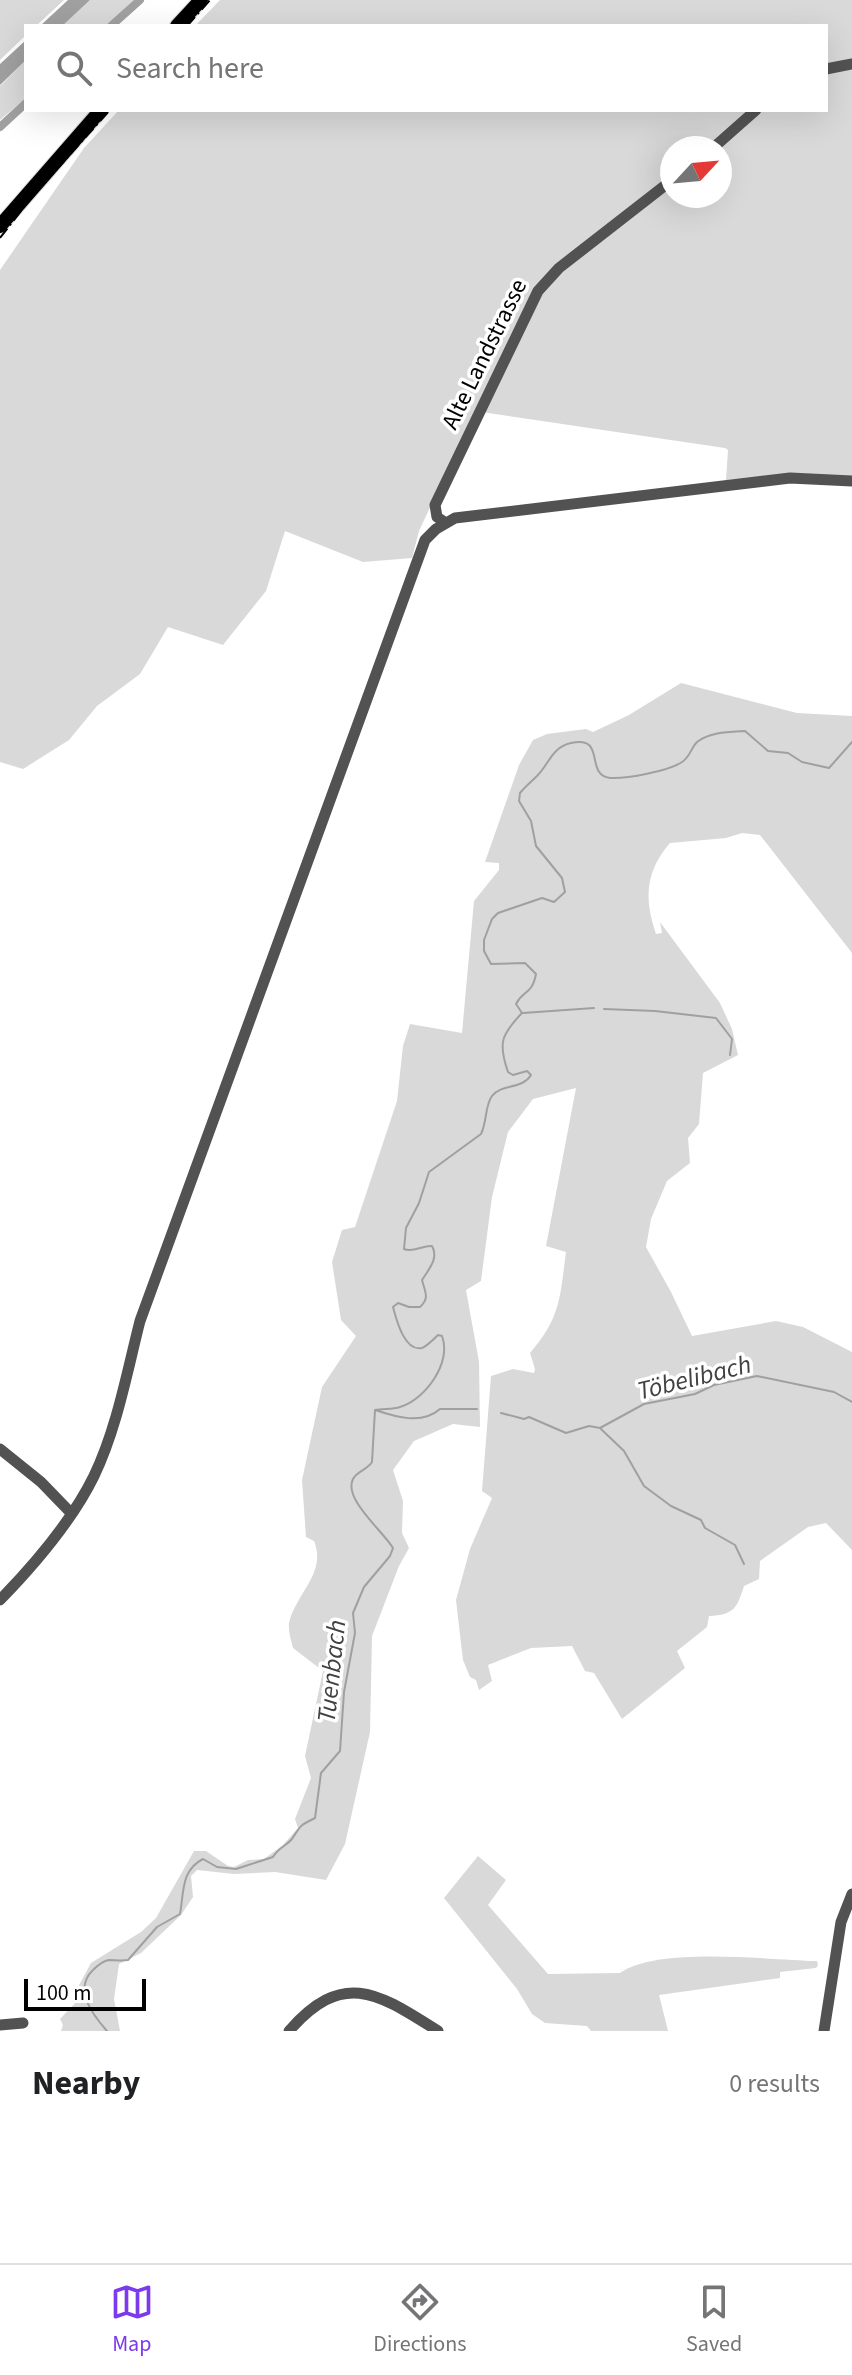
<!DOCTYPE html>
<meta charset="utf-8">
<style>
body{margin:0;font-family:"Source Sans 3",sans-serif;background:#f2f2f2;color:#202124}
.compass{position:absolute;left:660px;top:136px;width:72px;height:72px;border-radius:50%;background:#fff;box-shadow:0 8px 32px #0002;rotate:64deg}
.scale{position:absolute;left:24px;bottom:20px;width:122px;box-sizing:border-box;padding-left:8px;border:4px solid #000;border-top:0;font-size:22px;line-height:28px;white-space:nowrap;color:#000;-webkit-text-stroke:6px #fff;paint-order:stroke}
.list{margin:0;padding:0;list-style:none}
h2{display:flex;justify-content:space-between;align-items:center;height:104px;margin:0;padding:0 32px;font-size:34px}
h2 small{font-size:26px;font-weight:400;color:#757577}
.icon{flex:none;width:44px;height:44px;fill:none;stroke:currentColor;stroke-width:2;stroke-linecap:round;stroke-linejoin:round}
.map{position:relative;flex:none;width:852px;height:2031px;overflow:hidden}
.search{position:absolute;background:#fff;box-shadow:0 8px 32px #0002;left:24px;right:24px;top:24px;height:88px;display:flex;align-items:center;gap:20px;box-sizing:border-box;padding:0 28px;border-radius:0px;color:#757577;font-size:30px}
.sheet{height:232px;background:#fff}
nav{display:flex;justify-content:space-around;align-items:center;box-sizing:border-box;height:112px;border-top:2px solid #e0e0e0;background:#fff;font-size:22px;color:#757577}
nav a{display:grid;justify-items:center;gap:4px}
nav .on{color:#7c3aed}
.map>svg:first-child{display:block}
.green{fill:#d9d9d9;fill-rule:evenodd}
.water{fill:#a0a0a0}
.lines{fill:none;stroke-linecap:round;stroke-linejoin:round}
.stream{stroke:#a0a0a0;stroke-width:2}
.canal{stroke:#a0a0a0;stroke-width:8}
.major-casing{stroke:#dbdbdb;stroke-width:16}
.minor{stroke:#525252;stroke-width:11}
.major{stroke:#000;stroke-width:14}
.rail{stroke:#000;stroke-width:2;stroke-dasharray:12 4 2 4;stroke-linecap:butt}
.labels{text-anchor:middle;stroke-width:7;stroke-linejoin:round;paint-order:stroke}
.street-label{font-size:24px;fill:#000;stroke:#fff}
.water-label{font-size:26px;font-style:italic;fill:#414141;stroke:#fff}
</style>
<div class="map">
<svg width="852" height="2031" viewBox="0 0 852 2031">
<rect width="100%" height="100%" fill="#fff"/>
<path class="green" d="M0,0H64L36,26H26V35L0,60Z
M90,0H138L108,26H61Z
M220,0H852V477L772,476L726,480L728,450L725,448L475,411L419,531L412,558L363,562L285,531L266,591L223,645L168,627L140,674L97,706L69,740L23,769L0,762V270L84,148L119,110H826V26H195ZM672,148H720V196H672Z
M26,60V98L0,120V86Z
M681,683L797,713L852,716V953L760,835L742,833L726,838L670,843C645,872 644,899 656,934L662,933L660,922L720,1003L732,1029L738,1055L703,1073L699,1124L688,1138L690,1163L667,1181L651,1219L646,1247L671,1292L692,1336L776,1321L803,1327L852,1352V1550L826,1523L808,1527L760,1561L759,1579L744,1586C737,1608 734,1615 709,1616L707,1627L677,1651L685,1668L622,1719L594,1673L585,1671L572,1646L531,1648L488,1665L492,1681L479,1690L476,1680L470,1677L463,1660L456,1600L470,1549L492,1498L482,1491L491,1376L513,1369L534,1373L535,1369L530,1353C561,1317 560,1297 566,1252L546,1246L576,1088L533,1099L508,1132L492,1197L481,1281L466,1290L479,1362L480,1427L453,1424L414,1441L393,1470L403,1501L402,1533L409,1548L399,1566L372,1636L370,1732L345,1844L326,1880L275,1872L234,1874L197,1870L191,1876L193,1897L181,1915L141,1953L119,1964L114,1999L120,2031H61L63,2025L60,2019L77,2001L79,1985L91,1963L141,1932L156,1918L194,1851H206L228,1866L234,1867L248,1860L264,1859L283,1845L298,1828L295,1819L311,1778L305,1756L323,1671L293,1648C291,1640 288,1631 289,1623C296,1593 327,1573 314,1541L306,1537L302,1480L322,1387L356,1336L341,1320L332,1262L342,1230L355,1227L397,1101L403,1046L410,1024L462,1033L474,901L499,870V863L485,862L519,765L533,740L547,734L586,729L593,732L629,715Z
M478,1856L506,1880L488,1905L548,1974L620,1973C658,1946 768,1960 817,1961L818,1965L816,1968L780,1972V1978L659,1995L668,2031H591L587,2026L545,2023L532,2014L517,1989L444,1898Z"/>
<path class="water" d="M68,0H90L62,26H40Z
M26,40V60L0,85V64Z"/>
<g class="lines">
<path class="stream" d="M604,1009L655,1011L716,1018L732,1039L730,1055
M523,1013L594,1008
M375,1410C396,1417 422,1425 440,1409H477
M501,1413L524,1419L529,1417L566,1433L589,1426L600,1428L644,1404L695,1394L714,1385L757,1376L834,1392L852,1402
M601,1429L624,1451L644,1486L671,1506L701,1520L705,1528L735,1545L744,1564
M107,2031C92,2014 73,1989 93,1970C97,1966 103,1961 109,1960C115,1960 122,1961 128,1960L157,1927L180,1914C184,1892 181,1870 203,1859L217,1867L236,1869L273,1857C278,1848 286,1846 292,1839C301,1825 299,1826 315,1818L321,1773L340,1751L344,1692L355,1633L353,1613L364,1587L390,1556L393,1548C383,1531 343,1499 353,1479C357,1471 367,1470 372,1462L375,1410C383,1408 392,1410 400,1407C426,1399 452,1362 442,1336L438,1335C434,1339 427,1346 422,1348C404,1352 396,1318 393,1307L398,1303L409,1307H420C430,1298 425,1292 422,1280C429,1269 439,1258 432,1246C423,1245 413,1253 404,1249L406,1228L419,1203L429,1172L481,1134C487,1122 485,1105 492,1096C502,1083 522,1090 531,1075L527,1071L513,1075L508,1072C498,1043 501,1035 522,1013L516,1004C523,990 532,995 536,974L525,963L491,964L484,951V940L492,919L498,913L542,898L554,902L565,892L562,878L536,846L531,821L519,801L520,793C525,787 531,782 537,776C549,764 552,747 571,743C607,735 584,775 610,778C626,779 669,771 682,762C690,757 691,748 697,742C710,732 729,732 745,731L768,751L788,753L802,762L829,768L852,742"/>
<path class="canal" d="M111,26L140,0
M0,127L26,103"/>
<g class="major-casing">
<path id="major" d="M177,26L201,0
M0,226L101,110"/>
</g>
<path class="minor" d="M826,69L852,64
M713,148L756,110
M446,523L437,517L435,505L538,291L559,268L672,180
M0,1449L41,1482L71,1513
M0,1600C35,1564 72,1521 94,1476C117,1428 127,1372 140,1321L425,540L436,529L455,518L790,478L852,481
M0,2025L23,2023
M289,2031C344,1968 379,1994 438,2031
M824,2031L841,1922L852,1894"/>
<use href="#major" class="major"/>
<path class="rail" d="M187,26L210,0
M0,238L31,198L110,110"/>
</g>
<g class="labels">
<g class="street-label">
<text transform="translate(484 354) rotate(-64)" y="8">Alte Landstrasse</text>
</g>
<g class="water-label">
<text transform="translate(694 1377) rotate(-14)" y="9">Töbelibach</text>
<text transform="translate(331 1671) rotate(-84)" y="9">Tuenbach</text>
</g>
</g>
</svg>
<svg class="compass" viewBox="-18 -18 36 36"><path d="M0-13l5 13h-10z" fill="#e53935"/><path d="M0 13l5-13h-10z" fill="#757577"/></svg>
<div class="scale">100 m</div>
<div class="search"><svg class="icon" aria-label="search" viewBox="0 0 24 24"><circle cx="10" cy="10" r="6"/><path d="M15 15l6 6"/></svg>Search here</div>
</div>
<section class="sheet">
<h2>Nearby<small>0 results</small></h2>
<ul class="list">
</ul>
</section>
<nav>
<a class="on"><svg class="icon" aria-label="map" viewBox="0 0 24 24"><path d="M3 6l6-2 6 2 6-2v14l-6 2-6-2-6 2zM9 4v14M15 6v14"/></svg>Map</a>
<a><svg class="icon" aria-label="directions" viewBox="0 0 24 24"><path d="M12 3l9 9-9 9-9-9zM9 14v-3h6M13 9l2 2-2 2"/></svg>Directions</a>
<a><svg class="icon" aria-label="saved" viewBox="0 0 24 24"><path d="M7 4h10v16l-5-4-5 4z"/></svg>Saved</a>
</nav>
